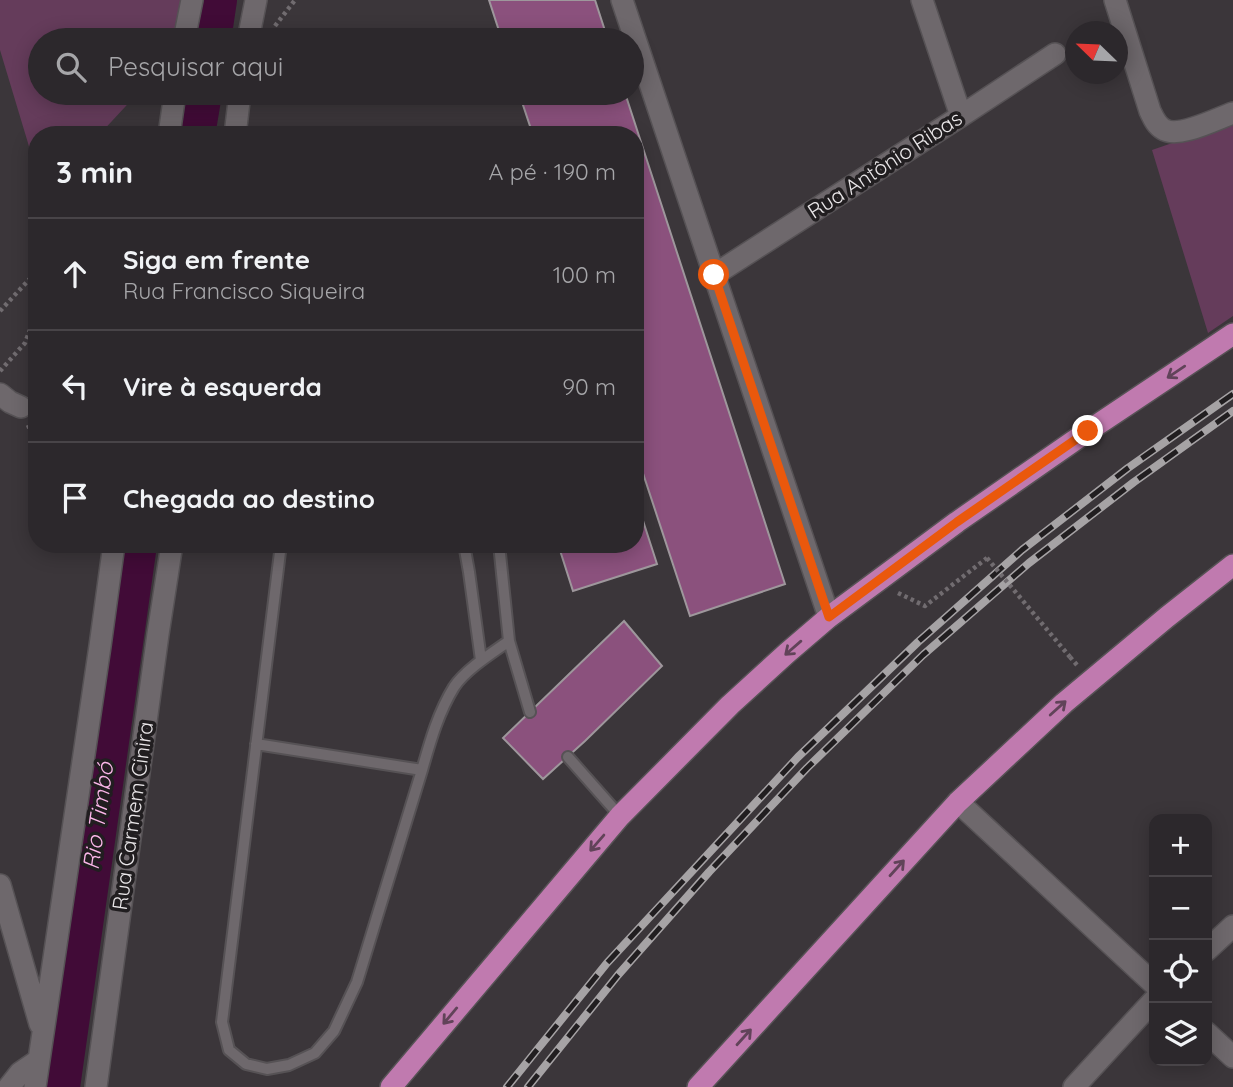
<!DOCTYPE html>
<html lang="pt">
<meta charset="utf-8">
<style>
body{margin:0;font-family:Quicksand,sans-serif;background:#343034;color:#f1f3f6}
.controls{position:absolute;right:21px;bottom:21px;display:grid;overflow:hidden;border-radius:14px;box-shadow:0 4px 18px #0003}
.controls button{width:63px;height:63px;display:grid;place-items:center;padding:0;border:0;border-bottom:2px solid #484448;background:#2c282c;color:#f1f3f6;font:35px sans-serif}
.compass{position:absolute;left:1065px;top:21px;width:63px;height:63px;border-radius:50%;background:#2c282c;box-shadow:0 4px 18px #0003;rotate:293deg}
.stop{position:absolute;width:21px;height:21px;margin:-16px;border:5px solid #ea580c;border-radius:50%;background:#fff}
.stop.end{background:#ea580c;border-color:#fff;box-shadow:0 2px 7px #0008}
.list{margin:0;padding:0;list-style:none}
h2{display:flex;justify-content:space-between;align-items:center;height:91px;margin:0;padding:0 28px;font-size:30px}
h2 small{font-size:23px;font-weight:400;color:#a6a6a9}
.list li{display:grid;grid-template-columns:46px 1fr auto;gap:21px;align-items:center;box-sizing:border-box;height:112px;padding:0 28px;border-top:2px solid #484448}
.list b{display:block;font-size:26px;white-space:nowrap}
.list p{margin:0;font-size:23px;white-space:nowrap;color:#a6a6a9}
.list em{font-size:23px;font-style:normal;color:#a6a6a9}
.icon{flex:none;width:38px;height:38px;fill:none;stroke:currentColor;stroke-width:2;stroke-linecap:round;stroke-linejoin:round}
.map{position:relative;flex:none;width:1233px;height:1087px;overflow:hidden}
.search{position:absolute;background:#2c282c;box-shadow:0 4px 18px #0003;left:28px;top:28px;width:616px;height:77px;display:flex;align-items:center;gap:18px;box-sizing:border-box;padding:0 24px;border-radius:38px;color:#a6a6a9;font-size:26px}
.panel{position:absolute;background:#2c282c;box-shadow:0 4px 18px #0003;left:28px;top:126px;width:616px;height:427px;border-radius:28px}
.map>svg:first-child{display:block}
.green{fill:#653c5b}
.lines{fill:none;stroke-linecap:round;stroke-linejoin:round}
.river{stroke:#410b37;stroke-width:42}
.building{fill:#8b517d;stroke:#9e979c;stroke-width:2}
.lane-casing{stroke:#565255;stroke-width:14}
.street-casing{stroke:#565255;stroke-width:24}
.primary-casing{stroke:#565255;stroke-width:24}
.path{stroke:#716c70;stroke-width:4.5;stroke-dasharray:3.5 3.5;stroke-linecap:butt}
.lane{stroke:#6e686c;stroke-width:10}
.street{stroke:#6e686c;stroke-width:21}
.primary{stroke:#c07aaf;stroke-width:21}
.rail-casing{stroke:#a6a3a5;stroke-width:8}
.rail{stroke:#211e20;stroke-width:5;stroke-dasharray:16;stroke-linecap:butt}
.path-bridge{stroke:#716c70;stroke-width:4.5;stroke-dasharray:3.5 3.5;stroke-linecap:butt}
.oneway{stroke:#614359}
.route{stroke:#ea580c;stroke-width:9}
.labels{text-anchor:middle;stroke-width:7;stroke-linejoin:round;paint-order:stroke}
.street-label{font-size:21px;fill:#eae7e9;stroke:#211e20}
.water-label{font-size:23px;font-style:italic;fill:#fbb6e9;stroke:#211e20}
</style>
<div class="map">
<svg width="1233" height="1087" viewBox="0 0 1233 1087">
<rect width="100%" height="100%" fill="#3b363a"/>
<path class="green" d="M0,0H181L174,40H40V93H138L99,135H37V173L0,50Z
M1233,122V316L1208,333L1152,150Z"/>
<g class="lines">
<path class="river" d="M210,40L216,0
M194,135L201,93
M59,1087L136,544"/>
</g>
<path class="building" d="M489,0H595L608,40H502Z
M519,93H625L785,584L690,616L635,449V135H533Z
M635,496L657,564L573,591L558,544H635Z
M624,621L662,666L585,741L543,779L503,738Z"/>
<g class="lines">
<g class="lane-casing">
<path id="lane" d="M281,544L222,1022L229,1050L246,1064L267,1069L289,1065L315,1053L334,1031L357,982L422,770
M464,544L469,572L481,660
M499,544L509,641L530,712
M256,744L422,770C430,742 438,713 454,687C465,670 492,653 509,641
M568,757L620,816"/>
</g>
<g class="street-casing">
<path id="street" d="M622,0L829,617
M922,0L961,116
M1115,0L1150,111C1153,117 1156,125 1163,129C1178,139 1216,119 1233,113
M184,40L192,0
M248,40L256,0
M169,135L175,93
M235,135L240,93
M714,275L961,116L1055,54
M0,394L10,402L21,407
M958,802L1154,984
M0,885L40,1024
M1207,950L1233,926
M1207,1033L1233,1057
M9,1087L20,1073L39,1060
M35,1087L100,646L114,544
M96,1087L158,634L172,544
M1074,1087L1154,1000"/>
</g>
<g class="primary-casing">
<path id="primary" d="M391,1087L620,816L730,705L787,653L829,617L957,522L1088,431L1233,334
M698,1087L958,802L1064,703L1167,617L1233,565"/>
</g>
<path class="path" d="M275,26L295,0
M0,311L37,271
M0,371L25,343L33,322L37,318
M28,425L37,448
M898,593L925,606L987,558
M1070,657L1077,665"/>
<use href="#lane" class="lane"/>
<use href="#street" class="street"/>
<use href="#primary" class="primary"/>
<g class="rail-casing">
<path id="rail" d="M507,1087L607,963L798,757L918,642L1022,550L1128,468L1233,394
M528,1087L618,975L709,872L807,768L923,655L1029,563L1134,482L1233,411"/>
</g>
<use href="#rail" class="rail"/>
<path class="path-bridge" d="M987,558L1070,657"/>
</g>
<defs><path id="oneway-shaft" d="M-6 0H5M1.5-3L5.5 0L1.5 3" fill="none" stroke-width="1.6" stroke-linecap="round" stroke-linejoin="round" transform="scale(1.75)"/></defs>
<g class="oneway">
<use href="#oneway-shaft" transform="translate(1176 372) rotate(146)"/>
<use href="#oneway-shaft" transform="translate(793 648) rotate(139)"/>
<use href="#oneway-shaft" transform="translate(1058 708) rotate(-42)"/>
<use href="#oneway-shaft" transform="translate(597 843) rotate(131)"/>
<use href="#oneway-shaft" transform="translate(897 868) rotate(-48)"/>
<use href="#oneway-shaft" transform="translate(450 1016) rotate(130)"/>
<use href="#oneway-shaft" transform="translate(744 1037) rotate(-48)"/>
</g>
<g class="lines">
<path class="route" d="M714,275L829,617L957,522L1088,431"/>
</g>
<g class="labels">
<g class="street-label">
<text transform="translate(885 165) rotate(-33)" y="7">Rua Antônio Ribas</text>
<text transform="translate(133 816) rotate(-82)" y="7">Rua Carmem Cinira</text>
</g>
<g class="water-label">
<text transform="translate(98 816) rotate(-82)" y="8">Rio Timbó</text>
</g>
</g>
</svg>
<div class="controls">
<button>+</button>
<button>−</button>
<button><svg class="icon" aria-label="locate" viewBox="0 0 24 24"><circle cx="12" cy="12" r="6"/><path d="M12 2v4M12 18v4M2 12h4M18 12h4"/></svg></button>
<button><svg class="icon" aria-label="layers" viewBox="0 0 24 24"><path d="M12 4l9 5-9 5-9-5zM3 14l9 5 9-5"/></svg></button>
</div>
<svg class="compass" viewBox="-18 -18 36 36"><path d="M0-13l5 13h-10z" fill="#e53935"/><path d="M0 13l5-13h-10z" fill="#a6a6a9"/></svg>
<div class="stop" style="left:714px;top:275px"></div>
<div class="stop end" style="left:1088px;top:431px"></div>
<div class="search"><svg class="icon" aria-label="search" viewBox="0 0 24 24"><circle cx="10" cy="10" r="6"/><path d="M15 15l6 6"/></svg>Pesquisar aqui</div>
<section class="panel">
<h2>3 min<small>A pé · 190 m</small></h2>
<ul class="list">
<li><svg class="icon" aria-label="ahead" viewBox="0 0 24 24"><path d="M12 20V5M6 11l6-6 6 6"/></svg><div><b>Siga em frente</b><p>Rua Francisco Siqueira</p></div><em>100 m</em></li>
<li><svg class="icon" aria-label="left" viewBox="0 0 24 24"><path d="M17 20v-9H6M10 6l-5 5 5 5"/></svg><div><b>Vire à esquerda</b></div><em>90 m</em></li>
<li><svg class="icon" aria-label="arrive" viewBox="0 0 24 24"><path d="M6 21V4h12l-3 4 3 4H6"/></svg><div><b>Chegada ao destino</b></div></li>
</ul>
</section>
</div>
